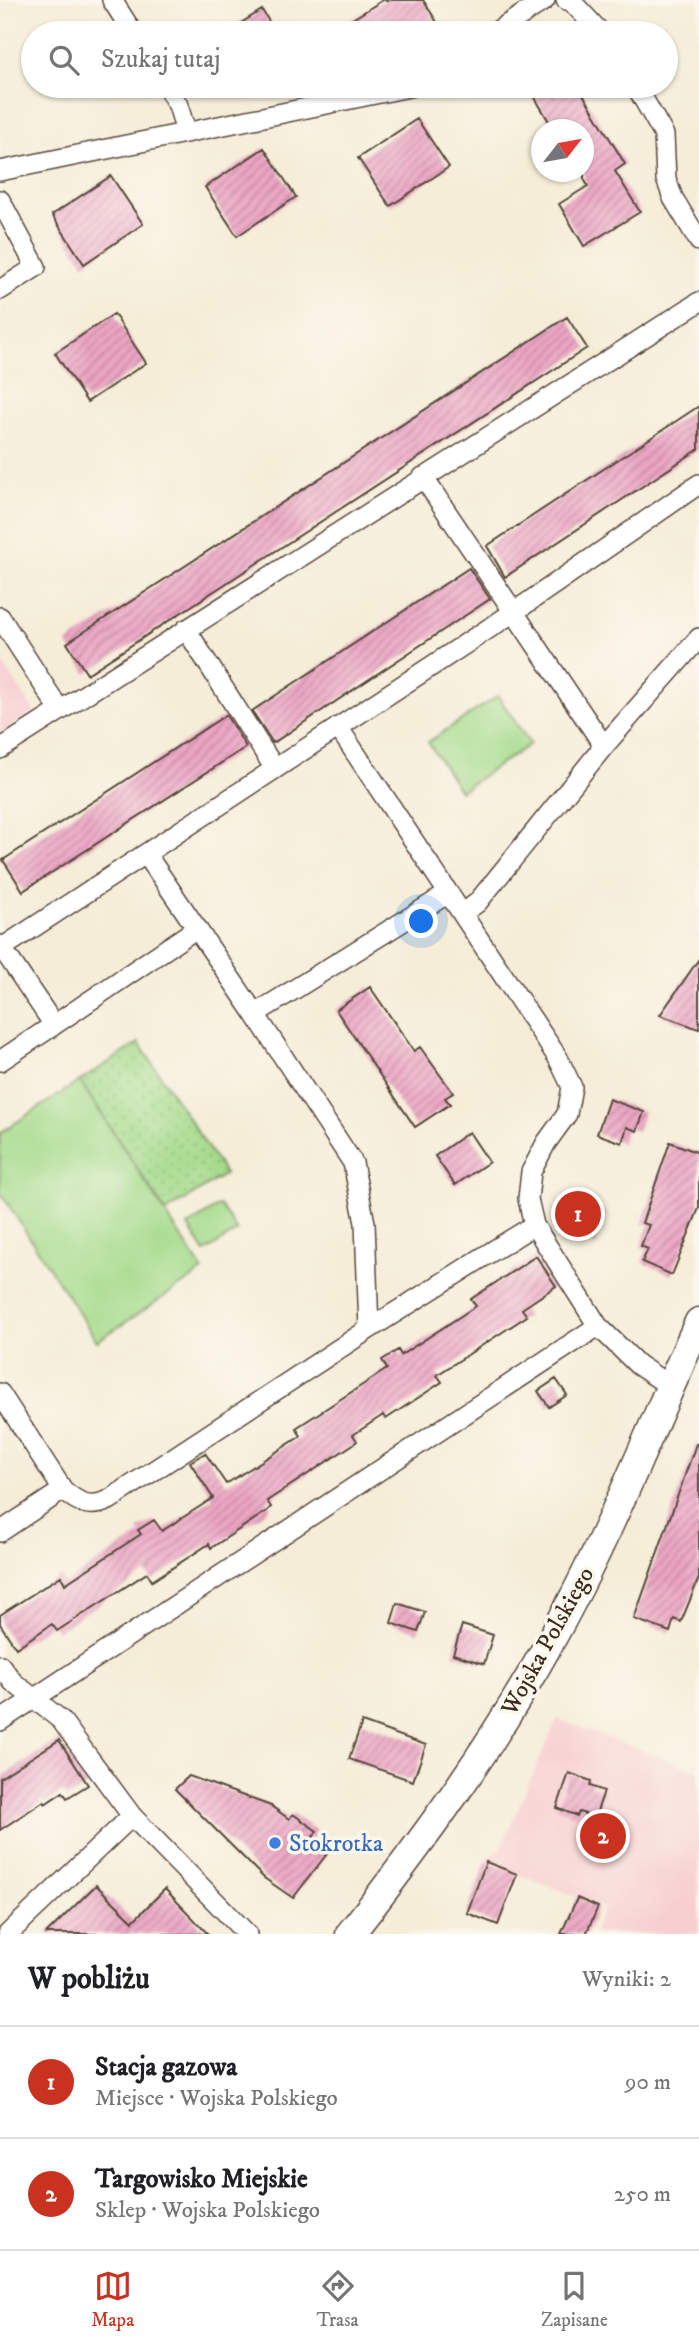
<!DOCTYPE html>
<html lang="pl">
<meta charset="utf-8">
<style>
body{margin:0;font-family:"IM FELL DW Pica",serif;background:#f6f6f6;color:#202124}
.compass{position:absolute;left:531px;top:119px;width:63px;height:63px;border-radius:50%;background:#fff;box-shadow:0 2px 5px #0004;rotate:59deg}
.you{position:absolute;left:422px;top:922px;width:24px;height:24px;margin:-18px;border:5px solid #fff;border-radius:50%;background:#1a73e8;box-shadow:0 0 0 10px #1a73e833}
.badge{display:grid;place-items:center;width:46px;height:46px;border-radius:50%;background:#c8321e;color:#fff;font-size:23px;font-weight:700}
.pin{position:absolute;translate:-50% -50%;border:4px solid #fff;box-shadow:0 2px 7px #0006}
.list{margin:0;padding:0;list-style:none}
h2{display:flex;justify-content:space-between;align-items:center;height:91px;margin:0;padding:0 28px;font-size:30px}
h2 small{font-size:23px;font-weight:400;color:#757577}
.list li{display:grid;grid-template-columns:46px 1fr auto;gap:21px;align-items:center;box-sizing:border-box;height:112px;padding:0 28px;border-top:2px solid #e0e0e0}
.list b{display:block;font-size:26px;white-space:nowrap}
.list p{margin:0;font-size:23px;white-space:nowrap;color:#757577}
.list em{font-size:23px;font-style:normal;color:#757577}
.icon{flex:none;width:38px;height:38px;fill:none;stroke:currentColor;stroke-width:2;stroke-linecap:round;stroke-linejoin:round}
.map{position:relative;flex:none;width:699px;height:1934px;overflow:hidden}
.search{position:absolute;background:#fff;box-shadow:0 2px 5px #0004;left:21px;right:21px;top:21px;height:77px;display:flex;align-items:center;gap:18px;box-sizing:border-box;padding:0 24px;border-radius:38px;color:#757577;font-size:26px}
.sheet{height:315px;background:#fff}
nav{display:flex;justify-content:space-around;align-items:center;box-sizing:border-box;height:98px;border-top:2px solid #e0e0e0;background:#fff;font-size:19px;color:#757577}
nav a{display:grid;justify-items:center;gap:4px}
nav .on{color:#c8321e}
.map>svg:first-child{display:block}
.built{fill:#f7cfd1}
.industrial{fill:url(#industrial-grid)}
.grass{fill:#a5db8c;stroke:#708255;stroke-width:2}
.park{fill:url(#park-dots);stroke:#708255;stroke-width:2}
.building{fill:url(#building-hatch)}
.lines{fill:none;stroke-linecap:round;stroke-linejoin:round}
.street-casing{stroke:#57473a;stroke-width:22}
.secondary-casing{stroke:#57473a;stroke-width:31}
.street{stroke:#fff;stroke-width:19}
.secondary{stroke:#fff;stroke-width:28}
.shop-dot{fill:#3f7fe0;stroke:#fbf7ec;stroke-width:2.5}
.labels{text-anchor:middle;stroke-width:7;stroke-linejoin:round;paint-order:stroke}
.street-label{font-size:24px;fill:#3b2a1e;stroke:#fbf7ec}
.shop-label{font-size:24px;fill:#366cbe;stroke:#fbf7ec;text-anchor:start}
</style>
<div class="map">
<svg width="699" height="1934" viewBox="0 0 699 1934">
<defs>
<pattern id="industrial-grid" width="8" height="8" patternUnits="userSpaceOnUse" patternTransform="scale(1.75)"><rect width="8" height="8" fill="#d2bdc6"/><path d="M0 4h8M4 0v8" fill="none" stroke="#ac9aa0"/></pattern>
<pattern id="park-dots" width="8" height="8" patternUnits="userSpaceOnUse" patternTransform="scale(1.75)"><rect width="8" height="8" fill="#a5db8c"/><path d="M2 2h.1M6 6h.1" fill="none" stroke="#8fbc78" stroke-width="1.8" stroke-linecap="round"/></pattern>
<pattern id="building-hatch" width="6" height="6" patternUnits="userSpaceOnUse" patternTransform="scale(1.75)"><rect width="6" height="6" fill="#eca6c4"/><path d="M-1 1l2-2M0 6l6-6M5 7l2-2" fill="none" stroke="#c0879f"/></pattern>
</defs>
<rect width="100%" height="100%" fill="#fbf7ec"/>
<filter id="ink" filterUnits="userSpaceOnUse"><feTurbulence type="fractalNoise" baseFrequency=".0143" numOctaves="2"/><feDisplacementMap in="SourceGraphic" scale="14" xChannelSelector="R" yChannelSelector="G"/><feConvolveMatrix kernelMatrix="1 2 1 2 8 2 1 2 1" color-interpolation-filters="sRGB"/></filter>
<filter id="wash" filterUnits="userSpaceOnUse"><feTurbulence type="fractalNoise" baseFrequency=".00686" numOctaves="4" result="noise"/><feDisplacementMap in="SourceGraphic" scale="28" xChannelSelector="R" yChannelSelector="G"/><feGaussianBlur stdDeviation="1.57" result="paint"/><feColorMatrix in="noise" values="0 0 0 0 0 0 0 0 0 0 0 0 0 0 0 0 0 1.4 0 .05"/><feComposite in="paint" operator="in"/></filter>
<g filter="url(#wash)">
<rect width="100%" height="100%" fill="#f5edd8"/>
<path class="built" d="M0,659L35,712L0,734Z
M557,1719L699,1771V1934H593L604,1907L483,1861L500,1850Z"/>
<path class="industrial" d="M567,1194L607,1213L596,1246L574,1237L565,1221L563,1212Z"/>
<path class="grass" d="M498,696L530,744L460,791L428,742Z
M80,1081L203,1271L97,1341L0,1192V1133Z
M220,1205L237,1231L205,1252L188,1226Z"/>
<path class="park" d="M139,1043L225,1174L166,1212L80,1081Z"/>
<g id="blocks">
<path class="building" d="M383,0H423L444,33H359L351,20Z
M262,10L276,33H225Z
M528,86H578L625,164L615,171L640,212L584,246L559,204L588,186L584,179V130H554Z
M417,119L449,167L390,206L358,158Z
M264,148L296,197L237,236L205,187Z
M111,176L143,224L84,264L52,215Z
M114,314L146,363L87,402L55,353Z
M567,317L587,348L87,674L67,643Z
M699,406V449L505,577L487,546Z
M469,568L490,599L273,743L252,711Z
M226,715L246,747L23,891L3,860Z
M699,959V1029L660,1015Z
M370,987L414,1051L420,1047L453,1093L445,1098L450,1104L415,1127L336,1010Z
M609,1099L644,1112L637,1131L627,1127L622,1143L597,1134Z
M469,1132L489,1162L455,1185L435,1156Z
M670,1142L699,1153V1208L672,1275L642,1262L648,1249L641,1246L649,1225L642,1223Z
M536,1256L556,1286L522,1309L527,1316L437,1375L442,1382L386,1419L383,1415L353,1435L357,1441L352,1445L267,1501L271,1507L267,1511L211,1548L209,1544L152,1581L147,1573L57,1631L52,1624L16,1648L0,1624V1615L61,1576L65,1584L141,1534L138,1530L154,1520L162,1531L213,1498L190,1462L205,1453L226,1484L301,1436L296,1428L387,1369L382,1360L398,1350L401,1355L476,1306L471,1299Z
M556,1379L567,1395L549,1407L538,1391Z
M696,1444L699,1445V1578L681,1622L674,1619L670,1632L634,1619Z
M397,1603L425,1612L418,1632L391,1623Z
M462,1625L493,1635L484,1664L453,1654Z
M362,1722L426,1745L413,1781L349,1759Z
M59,1740L88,1785L67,1798L63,1792L45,1804L44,1801L0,1830V1778Z
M569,1773L591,1781L590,1786L604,1791L595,1817L579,1812L577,1816L557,1808Z
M189,1776L271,1806L289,1819L293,1814L317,1831L313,1837L330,1850L293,1898L264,1878L175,1789Z
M486,1862L517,1874L498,1925L467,1913Z
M96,1885L133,1921L165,1889L208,1934H46Z
M577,1898L598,1907L586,1934H561Z"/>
</g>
</g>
<g filter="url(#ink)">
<use href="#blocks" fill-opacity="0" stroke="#57473a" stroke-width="2"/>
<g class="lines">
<g class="street-casing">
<path id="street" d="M112,0L133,33
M566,0L571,1L601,33
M494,33L545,0
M166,86L178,105L186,132
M636,86L664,135L666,179L673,198L699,241
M0,171L414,86
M0,200L36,267L0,290
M423,477L604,746
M0,617L59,709
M186,629L275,769
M338,727L558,1058L572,1087L567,1114L546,1143L531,1172L528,1199L534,1225L598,1326L638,1365L670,1386
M0,749L699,302
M146,854L255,1014L447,894
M464,912L477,903L604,746L699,638
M0,945L54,1025L0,1061
M2,948L514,612L699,484
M255,1014L353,1163L365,1223L369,1329
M54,1025L197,928
M0,1393L63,1490
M0,1532L63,1490C78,1503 90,1509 109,1500L369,1329L534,1225
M0,1665L13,1682L61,1720L132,1816L8,1934
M0,1721L598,1326
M132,1816L247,1934"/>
</g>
<g class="secondary-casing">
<path id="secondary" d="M350,1934C424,1840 493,1745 551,1640C608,1538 651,1428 699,1322"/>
</g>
<use href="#street" class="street"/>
<use href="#secondary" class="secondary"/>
</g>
</g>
<circle class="shop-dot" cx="275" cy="1843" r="7"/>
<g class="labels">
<g class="street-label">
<text transform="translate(547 1641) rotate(-61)" y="8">Wojska Polskiego</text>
</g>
<g class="shop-label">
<text x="289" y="1851">Stokrotka</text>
</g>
</g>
</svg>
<svg class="compass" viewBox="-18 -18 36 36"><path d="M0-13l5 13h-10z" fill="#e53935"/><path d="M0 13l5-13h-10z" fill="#757577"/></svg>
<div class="you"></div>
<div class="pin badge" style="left:578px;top:1214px">1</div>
<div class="pin badge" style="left:603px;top:1836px">2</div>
<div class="search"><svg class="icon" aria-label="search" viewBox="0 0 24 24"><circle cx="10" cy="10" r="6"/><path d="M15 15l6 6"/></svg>Szukaj tutaj</div>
</div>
<section class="sheet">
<h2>W pobliżu<small>Wyniki: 2</small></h2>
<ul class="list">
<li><span class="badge">1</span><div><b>Stacja gazowa</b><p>Miejsce · Wojska Polskiego</p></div><em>90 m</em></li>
<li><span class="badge">2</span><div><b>Targowisko Miejskie</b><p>Sklep · Wojska Polskiego</p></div><em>250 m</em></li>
</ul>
</section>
<nav>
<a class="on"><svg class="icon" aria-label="map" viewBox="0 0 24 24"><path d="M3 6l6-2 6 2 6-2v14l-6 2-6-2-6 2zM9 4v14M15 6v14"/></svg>Mapa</a>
<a><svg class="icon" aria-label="directions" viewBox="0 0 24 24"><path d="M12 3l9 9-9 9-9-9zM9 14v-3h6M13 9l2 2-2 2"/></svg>Trasa</a>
<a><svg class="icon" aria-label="saved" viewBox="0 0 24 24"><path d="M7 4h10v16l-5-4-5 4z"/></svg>Zapisane</a>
</nav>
